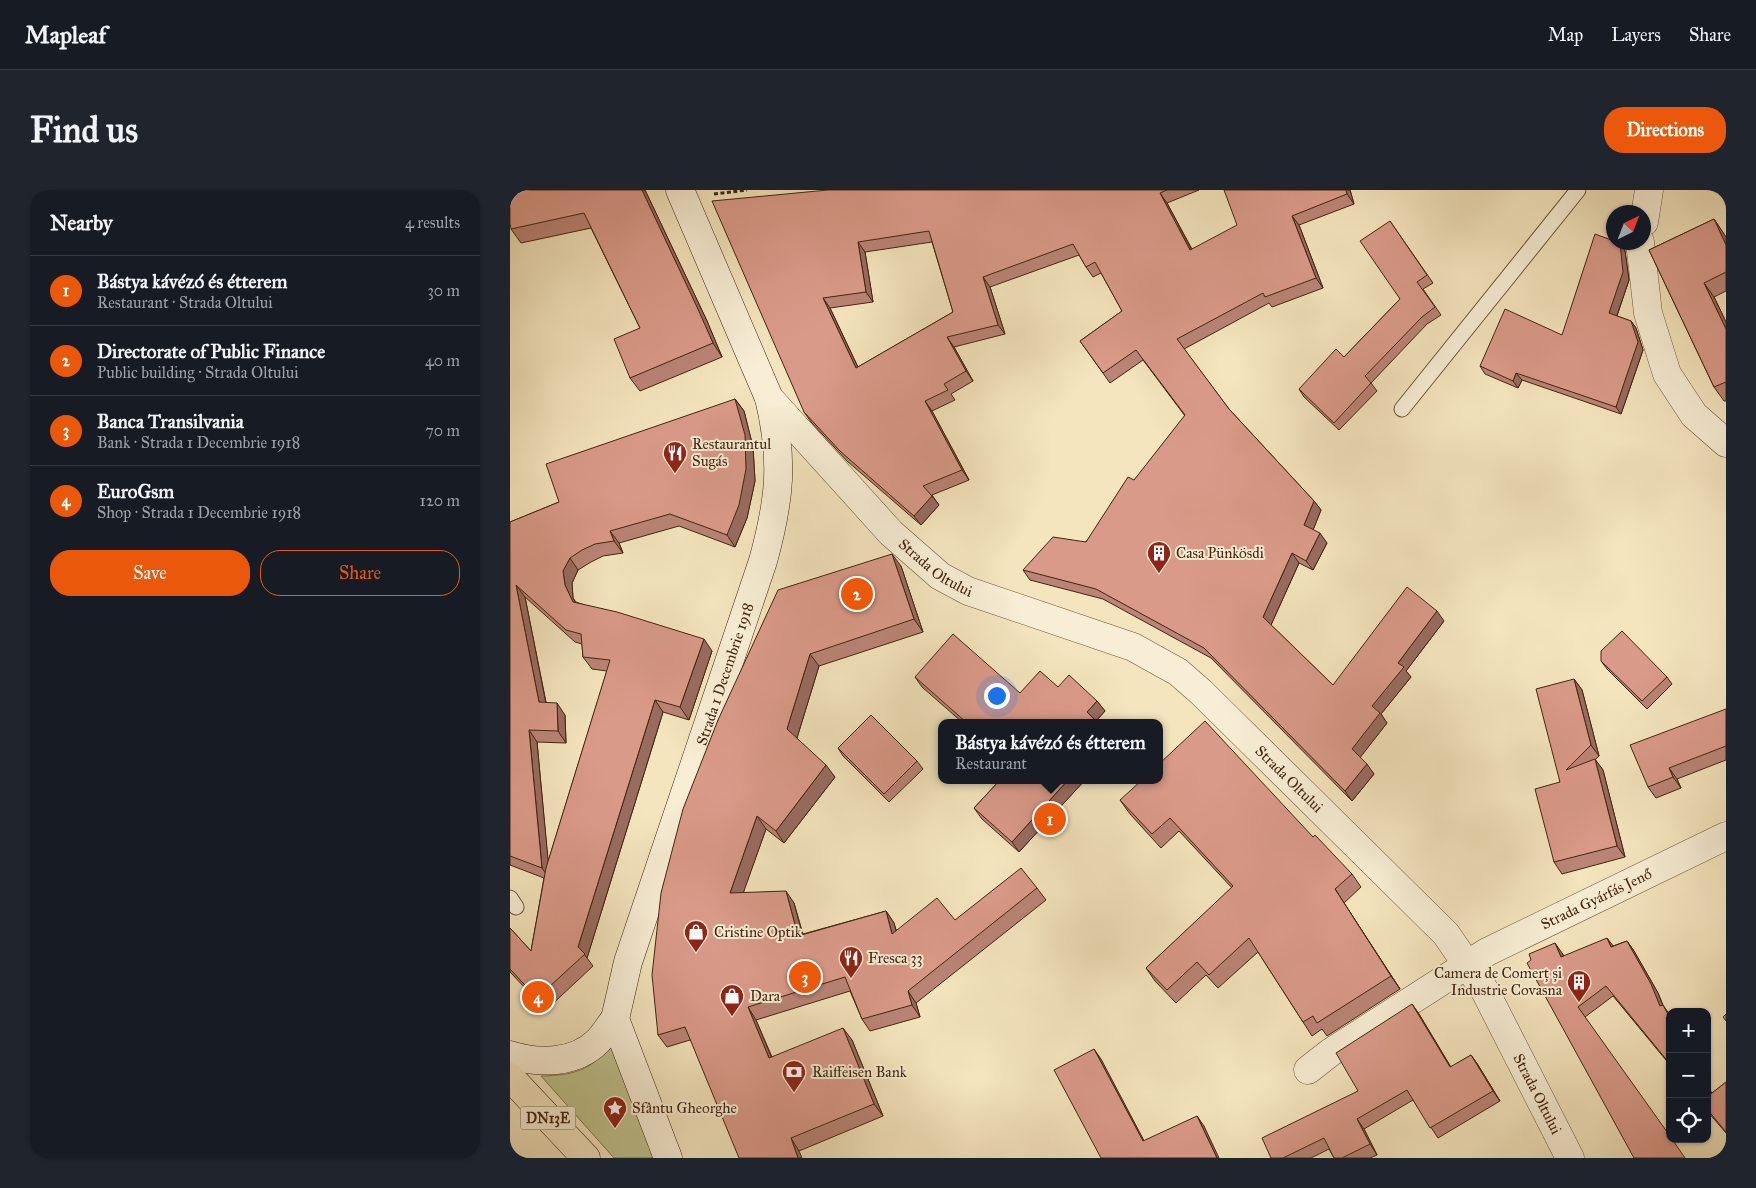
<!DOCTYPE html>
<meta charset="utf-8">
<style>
body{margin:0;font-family:"IM FELL Great Primer",serif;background:#20242c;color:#f1f3f6}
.controls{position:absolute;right:15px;bottom:15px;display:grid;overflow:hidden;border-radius:10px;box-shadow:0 1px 4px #0004}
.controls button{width:45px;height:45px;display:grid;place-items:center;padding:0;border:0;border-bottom:1px solid #363941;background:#171b24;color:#f1f3f6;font:25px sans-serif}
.compass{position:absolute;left:1096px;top:15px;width:45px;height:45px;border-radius:50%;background:#171b24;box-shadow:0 1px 4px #0004;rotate:42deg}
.you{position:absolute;left:486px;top:505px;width:18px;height:18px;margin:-12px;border:4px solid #fff;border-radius:50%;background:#1a73e8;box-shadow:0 0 0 8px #1a73e833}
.badge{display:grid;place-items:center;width:32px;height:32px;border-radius:50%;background:#ea580c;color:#fff;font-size:16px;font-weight:700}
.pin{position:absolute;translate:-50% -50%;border:2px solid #fff;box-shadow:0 1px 5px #0006}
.popup{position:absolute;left:428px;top:529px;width:225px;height:65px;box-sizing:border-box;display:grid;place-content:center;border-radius:10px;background:#171b24;filter:drop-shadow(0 1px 4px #0005);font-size:16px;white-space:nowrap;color:#9ea1a6}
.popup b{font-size:19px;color:#f1f3f6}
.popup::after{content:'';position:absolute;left:50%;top:100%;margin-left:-10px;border:10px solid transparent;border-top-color:#171b24}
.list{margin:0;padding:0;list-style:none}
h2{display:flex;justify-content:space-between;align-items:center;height:65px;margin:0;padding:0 20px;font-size:21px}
h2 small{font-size:16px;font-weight:400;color:#9ea1a6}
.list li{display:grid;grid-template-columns:32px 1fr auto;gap:15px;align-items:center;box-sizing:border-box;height:70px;padding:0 20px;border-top:1px solid #363941}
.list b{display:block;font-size:19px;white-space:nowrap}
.list p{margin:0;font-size:16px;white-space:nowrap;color:#9ea1a6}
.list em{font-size:16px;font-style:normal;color:#9ea1a6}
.actions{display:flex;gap:10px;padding:15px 20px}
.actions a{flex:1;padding:11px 0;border:1px solid #ea580c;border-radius:20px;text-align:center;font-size:18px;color:#ea580c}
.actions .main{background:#ea580c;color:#fff}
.icon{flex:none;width:28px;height:28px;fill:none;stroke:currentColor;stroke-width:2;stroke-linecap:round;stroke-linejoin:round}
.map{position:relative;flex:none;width:1216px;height:968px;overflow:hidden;border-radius:20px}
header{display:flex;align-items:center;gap:30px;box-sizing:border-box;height:70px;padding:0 25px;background:#171b24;border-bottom:1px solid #363941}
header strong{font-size:24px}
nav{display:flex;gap:28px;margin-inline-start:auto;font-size:18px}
.intro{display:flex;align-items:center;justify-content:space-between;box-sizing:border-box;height:120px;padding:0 30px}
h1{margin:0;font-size:35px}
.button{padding:12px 22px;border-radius:20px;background:#ea580c;color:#fff;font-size:18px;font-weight:700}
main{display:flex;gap:30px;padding:0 30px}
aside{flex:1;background:#171b24;border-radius:20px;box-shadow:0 1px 4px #0004}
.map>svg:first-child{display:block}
.green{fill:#bfc38f;stroke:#80744e}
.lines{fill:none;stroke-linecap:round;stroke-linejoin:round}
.service-casing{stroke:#6e5539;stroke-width:17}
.minor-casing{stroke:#6e5539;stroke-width:29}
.secondary-casing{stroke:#42250d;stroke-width:29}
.primary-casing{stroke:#42250d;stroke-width:29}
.path{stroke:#42250d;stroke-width:3;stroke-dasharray:4 2.5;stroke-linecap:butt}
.service{stroke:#f8eed5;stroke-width:15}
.minor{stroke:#f8eed5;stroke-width:28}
.secondary{stroke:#f8eed5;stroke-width:28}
.primary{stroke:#f4e5be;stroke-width:28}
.wall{fill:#bb8476;stroke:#42250d;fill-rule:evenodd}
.shaded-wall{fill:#996c60;stroke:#42250d}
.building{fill:#da9a89;stroke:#42250d;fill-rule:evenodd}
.labels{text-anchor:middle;stroke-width:4;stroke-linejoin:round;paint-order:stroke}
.shield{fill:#f8eed5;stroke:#796149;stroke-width:1}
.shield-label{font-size:14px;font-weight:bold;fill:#42250d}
.poi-label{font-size:15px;fill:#42250d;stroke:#f8eed5;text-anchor:start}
.street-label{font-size:15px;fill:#42250d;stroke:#f8eed5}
</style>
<header>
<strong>Mapleaf</strong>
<nav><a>Map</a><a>Layers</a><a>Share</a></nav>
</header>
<div class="intro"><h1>Find us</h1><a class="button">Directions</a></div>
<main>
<aside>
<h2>Nearby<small>4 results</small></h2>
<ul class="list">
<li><span class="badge">1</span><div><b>Bástya kávézó és étterem</b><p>Restaurant · Strada Oltului</p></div><em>30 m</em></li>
<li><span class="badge">2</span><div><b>Directorate of Public Finance</b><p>Public building · Strada Oltului</p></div><em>40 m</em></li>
<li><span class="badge">3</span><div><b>Banca Transilvania</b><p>Bank · Strada 1 Decembrie 1918</p></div><em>70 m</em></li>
<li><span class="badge">4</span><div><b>EuroGsm</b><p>Shop · Strada 1 Decembrie 1918</p></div><em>120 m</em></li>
</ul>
<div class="actions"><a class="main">Save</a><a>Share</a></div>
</aside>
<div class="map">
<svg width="1216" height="968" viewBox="0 0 1216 968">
<rect width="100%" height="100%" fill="#f4e5be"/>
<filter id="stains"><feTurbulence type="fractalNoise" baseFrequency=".004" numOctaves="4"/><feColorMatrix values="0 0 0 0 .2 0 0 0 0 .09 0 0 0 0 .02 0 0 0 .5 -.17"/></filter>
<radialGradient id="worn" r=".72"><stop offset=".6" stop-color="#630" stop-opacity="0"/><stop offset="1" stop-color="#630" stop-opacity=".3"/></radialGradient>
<path class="green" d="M102,855L147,968H104L31,886C65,885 79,881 102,855Z"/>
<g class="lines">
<g class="service-casing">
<path id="service" d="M892,219L1068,0
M0,708L6,717"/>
</g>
<g class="minor-casing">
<g id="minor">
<path d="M1134,32L1139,0"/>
<path d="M1130,52L1138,123L1157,184L1184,225L1216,253"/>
<path id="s1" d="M259,208L381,343L430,386L458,401L623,457L668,482L691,502L936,744L975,801L1060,968"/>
<path id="s2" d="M798,880L821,862L977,762L1216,646"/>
</g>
</g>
<g class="secondary-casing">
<g id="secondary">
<path d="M0,865C29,874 65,874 88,851C94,845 99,836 105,829"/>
<path id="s3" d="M158,968L105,829L118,772L253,371C270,309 274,271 259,208L170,0"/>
</g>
</g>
<g class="primary-casing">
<path id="primary" d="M0,887L76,968"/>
</g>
<path class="path" d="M204,4L237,0"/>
<use href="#service" class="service"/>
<use href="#minor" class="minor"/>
<use href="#secondary" class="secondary"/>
<use href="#primary" class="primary"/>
</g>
<path class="wall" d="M135,0L197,131L212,167L130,201L120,188L130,138L81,38L11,53L1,39Z
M318,0H689L657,13L682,59L840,0L844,14L789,35L813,98L762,117L759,113L674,159L719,219L804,311L811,320L803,340L817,353L803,380L789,373L761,435L823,495L934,431L896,481L901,487L871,524L877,533L850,567L864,584L842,611L701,468L593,409L520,390L513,380L576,352L675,226L633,170L600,193L570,151L612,121L591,83L583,87L576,77L569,65L480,97L495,144L444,157L463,191L441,204L445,210L422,221L459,290L422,305L429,315L411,335L337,271L301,232L294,222ZM422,52L443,122L348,177L320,118L363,112L355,62Z
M1204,29L1216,47V101L1204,107L1216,132V211H1214L1204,197L1139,60Z
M880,31L923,93L913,99L931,125L917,134L861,193L867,201L829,240L794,207L789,199L834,167L890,109Z
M1110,53L1115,61L1119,90L1107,126L1121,131L1126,138L1133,160L1111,224L1012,190L1008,198L975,184L970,176L1052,145Z
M225,209L234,221L243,257L245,291L237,328L225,357L169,336L109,353L113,363L93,366L81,372L68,380L62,393L63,408L66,412L202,461L179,530L153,522L77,768L83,776L36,820L0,782V738L21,761L34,688L0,675V332L49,312ZM15,407L65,452L72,454L73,467L82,479L97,481L38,672L27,552L56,553L55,525L36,512Z
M391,376L413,442L309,476L287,548L325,587L274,653L256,639L233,702L284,713L293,744L376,721L384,733L386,740L445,730L527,698L536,710L406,813L410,827L360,841L352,829L340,801L246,830L262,867L342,850L373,926L289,961L180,850L157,857L148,845L208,530Z
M1091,471L1157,487L1162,494L1137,519L1097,479Z
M405,487L510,503L548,497L587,511L595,521L586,531L588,533H453L412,497Z
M1064,489L1072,500L1089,566L1085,570L1093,580L1115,667L1052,684L1044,672L1050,592Z
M1216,519V570L1167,589L1171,598L1146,608L1138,597Z
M328,558L407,571L413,579L379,612L333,566Z
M490,590H575L509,662L472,629L464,618Z
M610,610L803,647L842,684L851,697L834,713L890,799L817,846L812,839L802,846L748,762L708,798L696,785L666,813L645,791L636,778L722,698L669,641L651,658L620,624Z
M1117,751L1124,761L1148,803L1153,815L1160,825V875L1103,806L1075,827L1021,770L1052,763L1054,766L1103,756Z
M902,814L909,824L941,877L961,865L968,875L990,911L928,948L903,910L854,939L867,965L860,968H824L819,959L801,968H761L848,901Z
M1216,892V943L1197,921V895L1202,903Z"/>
<path class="shaded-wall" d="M132,0H135L197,131L212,167L203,153Z
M836,0H840L844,14L837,4Z
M650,3L657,13L687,70L680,60Z
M782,26L789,35L813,98L806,88Z
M1204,29L1216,47V55Z
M348,52L355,62L363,112L356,102Z
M1110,53L1115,61L1119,90L1105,131L1099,123Z
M473,87L480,97L495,144L488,135Z
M1194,93L1204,107L1216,132V139Z
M313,108L320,118L353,188L346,178Z
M1121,131L1126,138L1133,160L1111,224L1106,217Z
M437,147L444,157L463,191L456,181Z
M1006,183L1012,190L1008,198L1003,191Z
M225,209L234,221L243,257L245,291L237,328L225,357L217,345Z
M415,211L422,221L459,290L452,280Z
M422,306L429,315L411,335L404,326Z
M804,311L811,320L801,345L794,335Z
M100,341L109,353L113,363L104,351Z
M810,343L817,353L803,380L796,371Z
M782,363L789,373L760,437L753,427Z
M382,364L391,376L413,442L404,429Z
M60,368L68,380L62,393L63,408L72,424L63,412L55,395L53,381Z
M6,395L15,407L38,524L29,512Z
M927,421L934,431L896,481L901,487L871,524L877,533L849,569L842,559L862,516L888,473Z
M194,449L202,461L179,530L170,517Z
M300,464L309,476L286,551L277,539Z
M1064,489L1072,500L1089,566L1081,555Z
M145,510L153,522L77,768L68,757Z
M587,511L595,521L584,533L577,522Z
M47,513L55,525L56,553L48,541Z
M19,540L27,552L40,690L32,678Z
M1085,569L1093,580L1115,667L1107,656Z
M857,574L864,584L842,611L835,601Z
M316,575L325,587L274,653L266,641Z
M1159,578L1167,589L1171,598L1163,587Z
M558,590H575L509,662L502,652Z
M247,626L256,639L229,715L220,703Z
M825,699L834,713L890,799L881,786Z
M276,701L284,713L296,758L288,746Z
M376,721L384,733L390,756L382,744Z
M1097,748L1104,757H1101Z
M1117,751L1124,761L1148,803L1157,826L1150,816Z
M1045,753L1052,763L1058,777L1051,767Z
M398,801L406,813L410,827L402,815Z
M902,814L909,824L947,888L940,877Z
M238,817L246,830L267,881L259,868Z
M333,838L342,850L373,926L364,914Z
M584,859L591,869L640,962L633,951Z
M961,865L968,875L990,911L983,901Z
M1197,895L1208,916L1197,898Z
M687,926L694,936L709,968H707Z
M847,929L854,939L867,965L860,954Z
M281,948L289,961L292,968H288Z"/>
<path class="building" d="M0,0H132L187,117L203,153L120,188L104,149L130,138L74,23L1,39L0,33Z
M318,0H657L650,3L680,60L727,35L714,0H836L837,4L782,26L806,88L755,107L753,103L667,149L719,219L804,311L794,335L810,343L796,371L782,363L753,427L823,495L897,397L927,421L888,473L894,477L862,516L870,523L842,559L857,574L835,601L694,458L586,399L513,380L543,347L576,352L618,287L624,290L675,225L626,160L593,183L570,151L612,121L585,72L576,77L563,54L473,87L488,135L437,147L456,181L434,194L438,200L415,211L452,280L413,296L422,306L404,326L330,261L294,222L202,11ZM419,41L443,122L346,178L313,108L356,102L348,52Z
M1204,29L1216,55V82L1194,93L1216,139V192L1204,197L1139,60Z
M880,31L917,85L907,92L925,117L912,127L855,186L861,193L824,233L789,199L826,159L834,167L890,109L850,51Z
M1085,44L1104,51V52L1110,53L1113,82L1099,123L1121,131L1128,152L1106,217L1006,183L1003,191L970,176L995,119L1052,145Z
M225,209L235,245L236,279L229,315L217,345L160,324L100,341L104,351L85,354L72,360L60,368L53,381L55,395L63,412L107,422L194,449L170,517L145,510L68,757L75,764L27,808L0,779V738L21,761L36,678L100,470L73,467L71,444L56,440L6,395L29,512L47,513L48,541L19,540L32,678L0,666V332L49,312L36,274Z
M382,364L404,429L300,464L277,539L316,575L266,641L247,626L220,703L276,701L288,746L376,721L382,744L427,708L445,730L511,678L527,698L398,801L402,815L352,829L335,787L238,817L259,868L333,838L364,914L281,948L288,968H229L175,837L148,845L142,785L151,703L173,619L208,530L268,400Z
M1112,441L1157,487L1132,511L1091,471V461Z
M443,444L510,503L530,481L548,497L559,485L587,511L577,522L588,533H457L405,487Z
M1064,489L1081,555L1056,580L1085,569L1107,656L1044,672L1025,599L1050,592L1026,499Z
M1216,519V556L1159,578L1163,587L1138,597L1120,555Z
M361,525L407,571L374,604L328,558Z
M695,531L803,647L805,645L842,684L825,699L881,786L807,833L803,826L793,832L739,748L699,785L687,772L657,800L636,778L723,696L660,628L642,644L610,610L632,590H649V574Z
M490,590H558L502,652L464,618Z
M1097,748L1101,757L1117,751L1141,794L1150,816L1153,815L1160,828V874L1096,796L1068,817L1160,946V949H1162L1175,968H1124L1017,773L1021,770L1019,764L1045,753L1051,767Z
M902,814L940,877L961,865L983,901L920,938L897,900L847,929L860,954L832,968H824L814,948L773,968H761L752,948L848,901L826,863Z
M1216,824V831L1213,827Z
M584,859L633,951L687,926L707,968H591L544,880Z
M1216,892V942L1197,919V907Z
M1197,898L1201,904L1197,907Z"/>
<defs>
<g id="restaurant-pin" transform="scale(1.25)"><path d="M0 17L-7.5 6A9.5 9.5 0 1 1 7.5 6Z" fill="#8f2418" stroke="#f8eed5"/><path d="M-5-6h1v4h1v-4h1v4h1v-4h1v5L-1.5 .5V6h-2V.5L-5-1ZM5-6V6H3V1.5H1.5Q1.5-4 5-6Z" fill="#fff"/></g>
<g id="building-pin" transform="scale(1.25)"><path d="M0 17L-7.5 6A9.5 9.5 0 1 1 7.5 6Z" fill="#8f2418" stroke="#f8eed5"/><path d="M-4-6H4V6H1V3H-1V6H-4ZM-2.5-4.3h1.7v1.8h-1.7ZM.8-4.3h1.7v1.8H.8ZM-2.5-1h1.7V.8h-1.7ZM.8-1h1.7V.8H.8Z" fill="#fff"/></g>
<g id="shop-pin" transform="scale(1.25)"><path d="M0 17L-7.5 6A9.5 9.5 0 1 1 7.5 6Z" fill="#8f2418" stroke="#f8eed5"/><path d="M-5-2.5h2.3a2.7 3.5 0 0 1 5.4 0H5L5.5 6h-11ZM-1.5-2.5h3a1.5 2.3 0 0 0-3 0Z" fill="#fff"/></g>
<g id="bank-pin" transform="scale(1.25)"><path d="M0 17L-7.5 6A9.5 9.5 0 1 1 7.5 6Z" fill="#8f2418" stroke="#f8eed5"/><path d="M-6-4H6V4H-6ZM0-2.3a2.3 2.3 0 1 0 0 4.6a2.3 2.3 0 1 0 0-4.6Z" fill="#fff"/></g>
<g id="sight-pin" transform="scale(1.25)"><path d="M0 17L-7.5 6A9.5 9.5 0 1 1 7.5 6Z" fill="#8f2418" stroke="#f8eed5"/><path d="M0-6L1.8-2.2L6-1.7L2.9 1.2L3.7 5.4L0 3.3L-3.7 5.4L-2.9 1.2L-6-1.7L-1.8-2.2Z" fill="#fff"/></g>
</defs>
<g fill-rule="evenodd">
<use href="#restaurant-pin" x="165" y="263"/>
<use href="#building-pin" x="649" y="363"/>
<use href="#shop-pin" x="186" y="742"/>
<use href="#restaurant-pin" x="341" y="768"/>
<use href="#building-pin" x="1069" y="792"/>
<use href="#shop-pin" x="222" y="806"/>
<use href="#bank-pin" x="284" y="882"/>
<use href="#sight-pin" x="105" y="918"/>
</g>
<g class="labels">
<rect class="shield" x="10.5" y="916.5" width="55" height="23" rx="4"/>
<g class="shield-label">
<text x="38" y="933">DN13E</text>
</g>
<g class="poi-label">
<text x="182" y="259">Restaurantul<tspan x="182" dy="17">Sugás</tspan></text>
<text x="666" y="368">Casa Pünkösdi</text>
<text x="204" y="747">Cristine Optik</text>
<text x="358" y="773">Fresca 33</text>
<text x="1052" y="788" text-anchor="end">Camera de Comerț și<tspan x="1052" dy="17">Industrie Covasna</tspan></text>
<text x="240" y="811">Dara</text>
<text x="302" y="887">Raiffeisen Bank</text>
<text x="122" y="923">Sfântu Gheorghe</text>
</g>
<g class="street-label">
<text dy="5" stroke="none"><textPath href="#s1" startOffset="239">Strada Oltului</textPath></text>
<text dy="5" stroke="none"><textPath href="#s3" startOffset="511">Strada 1 Decembrie 1918</textPath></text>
<text dy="5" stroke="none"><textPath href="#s1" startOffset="659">Strada Oltului</textPath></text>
<text dy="5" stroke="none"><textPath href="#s2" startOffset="336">Strada Gyárfás Jenő</textPath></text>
<text dy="5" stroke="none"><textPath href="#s1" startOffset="1064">Strada Oltului</textPath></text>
</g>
</g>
<rect width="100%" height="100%" filter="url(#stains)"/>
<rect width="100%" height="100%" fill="url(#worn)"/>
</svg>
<div class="controls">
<button>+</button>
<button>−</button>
<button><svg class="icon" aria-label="locate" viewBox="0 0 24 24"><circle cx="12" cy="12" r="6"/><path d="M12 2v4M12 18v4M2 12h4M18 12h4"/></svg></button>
</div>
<svg class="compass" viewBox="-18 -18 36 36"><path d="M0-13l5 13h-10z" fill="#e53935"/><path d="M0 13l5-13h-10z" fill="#9ea1a6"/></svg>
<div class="you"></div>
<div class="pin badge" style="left:540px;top:629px">1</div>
<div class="popup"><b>Bástya kávézó és étterem</b>Restaurant</div>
<div class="pin badge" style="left:347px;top:404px">2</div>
<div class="pin badge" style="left:295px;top:787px">3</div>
<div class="pin badge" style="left:28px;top:807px">4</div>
</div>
</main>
